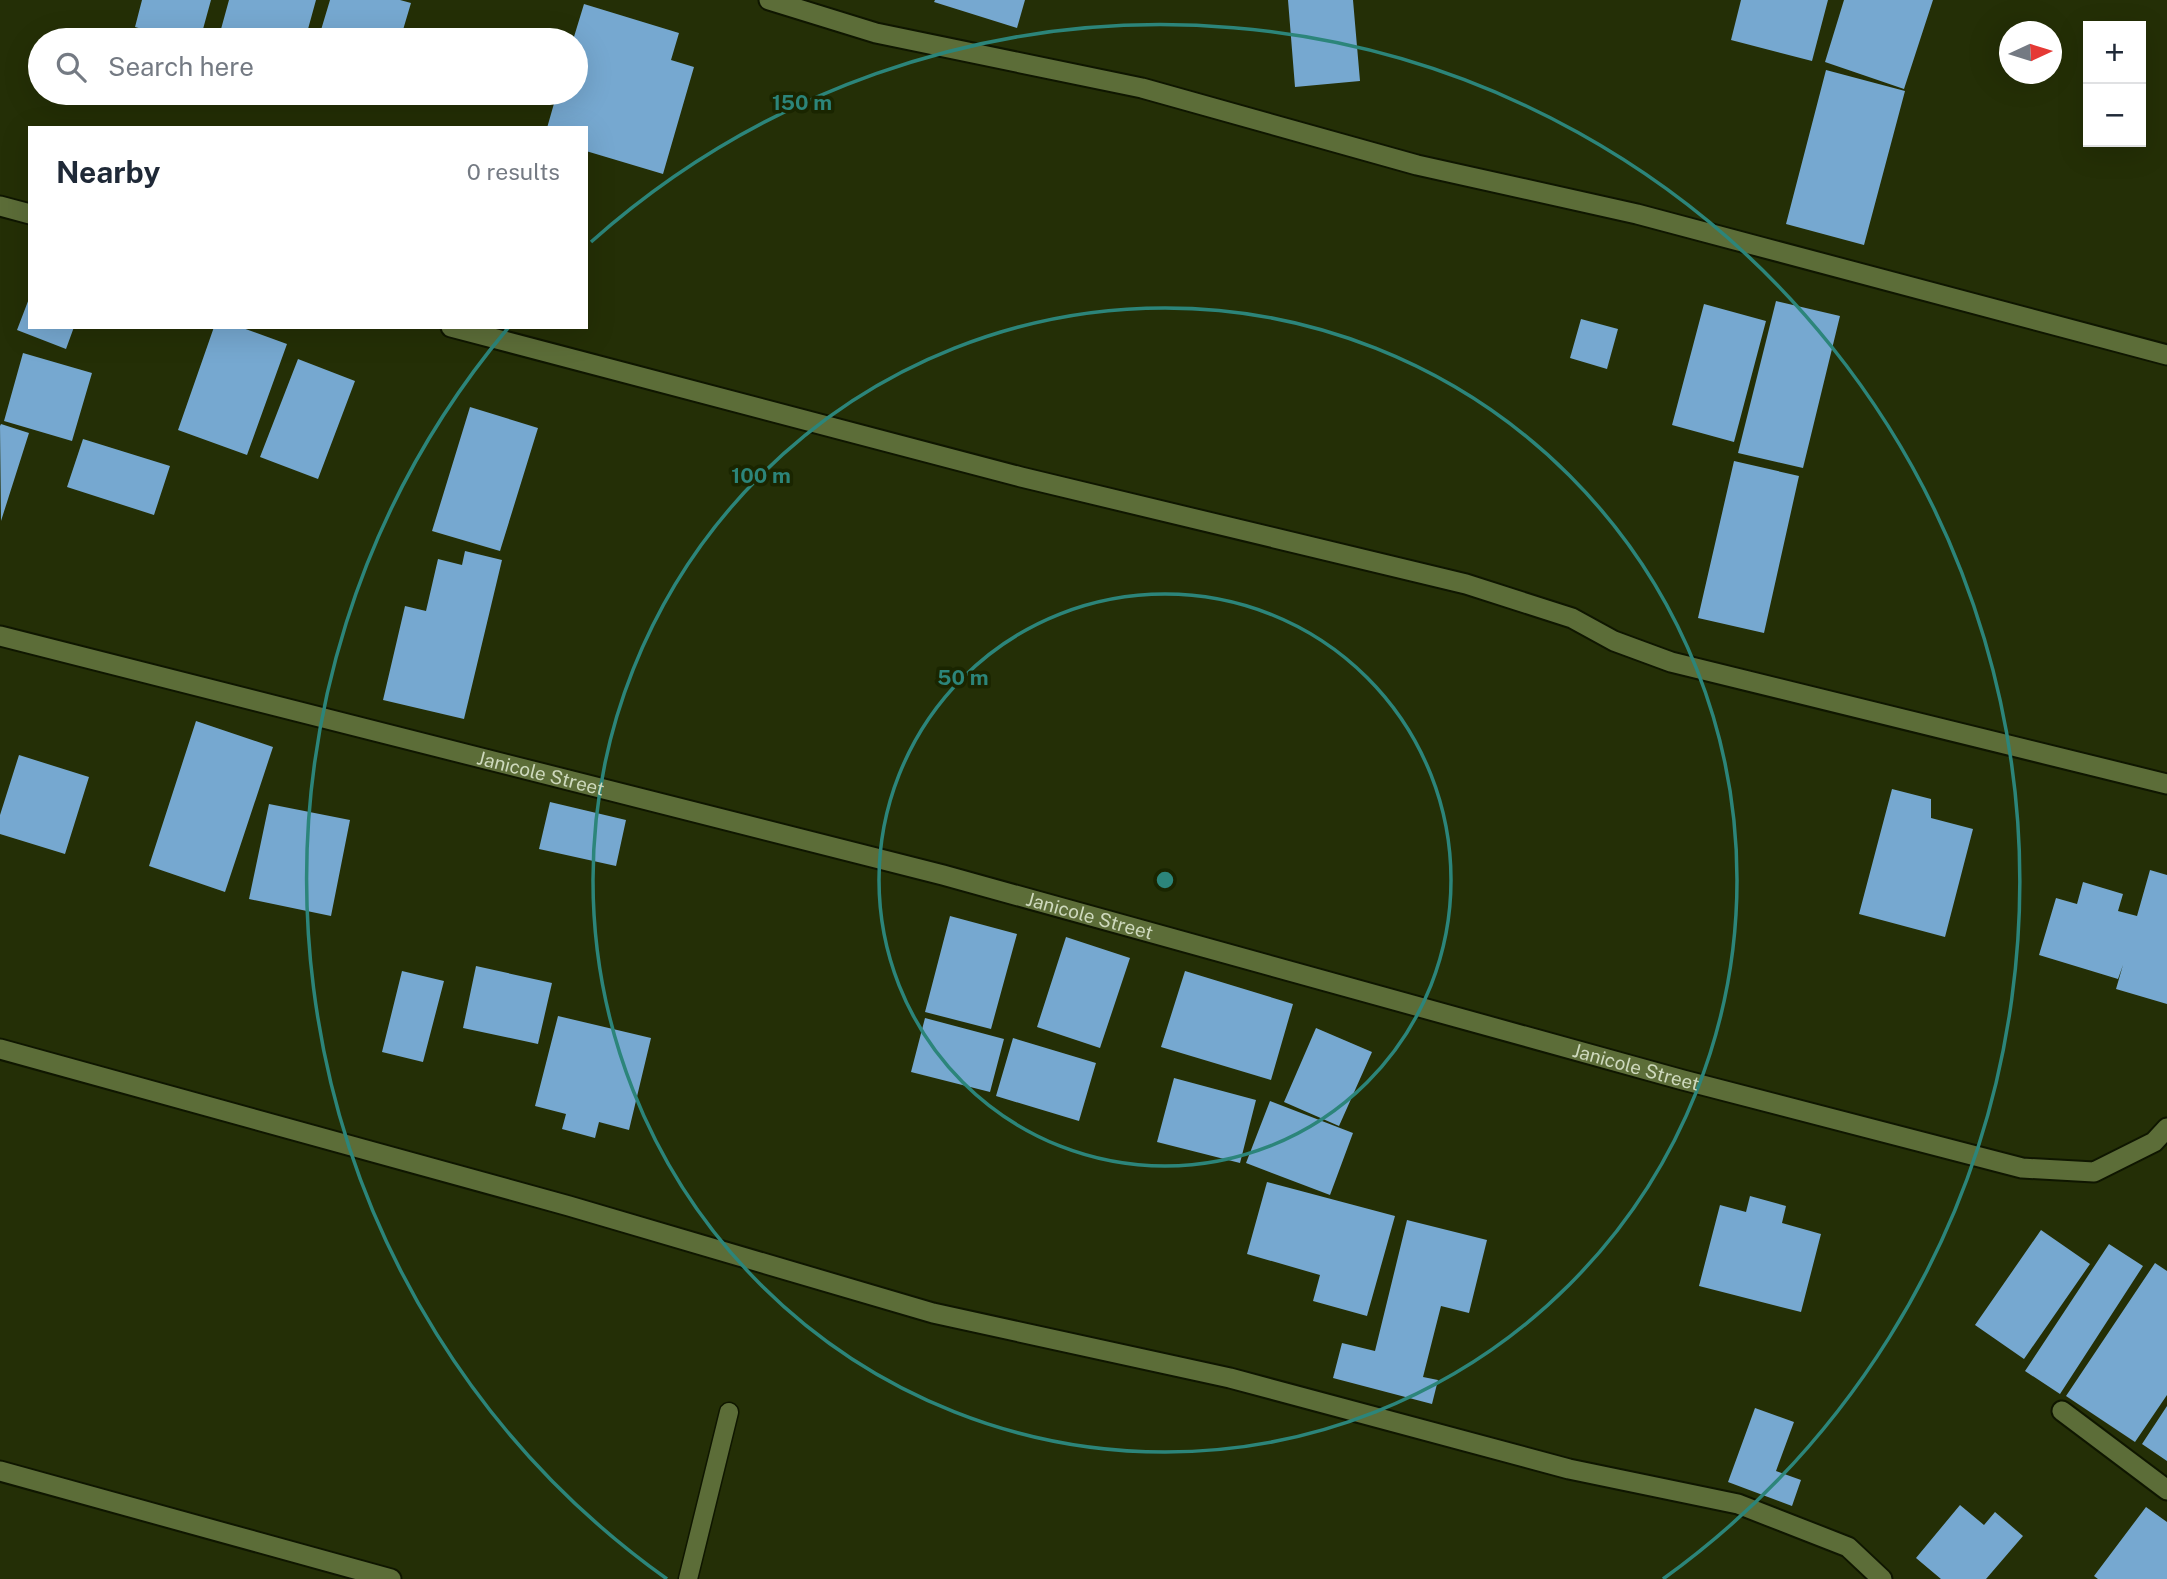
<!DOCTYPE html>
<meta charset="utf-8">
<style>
body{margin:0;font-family:"Public Sans",sans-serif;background:#f6f6f7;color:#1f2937}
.controls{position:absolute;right:21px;top:21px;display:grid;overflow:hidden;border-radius:0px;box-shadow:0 7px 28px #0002}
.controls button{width:63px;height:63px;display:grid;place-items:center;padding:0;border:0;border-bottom:2px solid #e0e1e3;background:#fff;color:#1f2937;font:35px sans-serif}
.compass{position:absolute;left:1999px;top:21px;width:63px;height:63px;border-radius:50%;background:#fff;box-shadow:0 7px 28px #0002;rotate:86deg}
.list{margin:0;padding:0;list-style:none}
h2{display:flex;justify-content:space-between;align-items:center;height:91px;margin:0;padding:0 28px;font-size:30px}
h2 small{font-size:23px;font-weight:400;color:#747a83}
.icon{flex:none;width:38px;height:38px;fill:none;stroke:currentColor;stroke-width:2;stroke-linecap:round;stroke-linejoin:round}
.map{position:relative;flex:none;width:2167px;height:1579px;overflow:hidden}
.search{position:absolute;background:#fff;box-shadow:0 7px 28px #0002;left:28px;top:28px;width:560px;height:77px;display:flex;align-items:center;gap:18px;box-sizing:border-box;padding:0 24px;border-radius:38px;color:#747a83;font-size:26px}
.panel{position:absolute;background:#fff;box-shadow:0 7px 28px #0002;left:28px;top:126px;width:560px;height:203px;border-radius:0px}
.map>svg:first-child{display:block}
.building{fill:#76a8d0}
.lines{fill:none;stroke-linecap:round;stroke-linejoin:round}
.service-casing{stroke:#0f1600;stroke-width:21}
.minor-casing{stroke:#0f1600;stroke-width:23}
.service{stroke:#5c6d38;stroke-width:18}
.minor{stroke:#5c6d38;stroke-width:19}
.ring{fill:none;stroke:#2c857a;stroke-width:3.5}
.labels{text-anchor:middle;stroke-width:7;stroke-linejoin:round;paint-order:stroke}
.street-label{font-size:19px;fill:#ced9bd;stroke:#1a2500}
.centre{fill:#2c857a;stroke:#1a2500;stroke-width:3.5}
.ring-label{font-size:21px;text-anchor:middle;font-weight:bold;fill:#2c857a;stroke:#1a2500;stroke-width:7;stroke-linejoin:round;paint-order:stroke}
</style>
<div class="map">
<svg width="2167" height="1579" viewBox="0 0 2167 1579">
<rect width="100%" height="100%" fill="#242f06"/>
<path class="building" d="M142,0H211L200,40H182L135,27Z
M229,0H316L305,40H218Z
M330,0H400L411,3L400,40H318Z
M935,0H1025L1017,28L934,2Z
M1288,0H1353L1360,81L1295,87Z
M1741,0H1828L1812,61L1731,40Z
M1844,0H1933L1904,89L1825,62Z
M584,4L679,33L671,60L694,67L663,174L586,151V128H547L557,93H576V40H573Z
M1826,70L1905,91L1864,245L1786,224Z
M30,296V327H74L66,349L17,330Z
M1776,301L1840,316L1803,468L1738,453Z
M1704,304L1766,321L1734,442L1672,425Z
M1581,319L1618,329L1607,369L1570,358Z
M214,327H240L287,344L247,455L178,430Z
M23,353L92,373L72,441L4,421Z
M298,359L355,381L318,479L260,457Z
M470,407L538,428L500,551L432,531Z
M1,424L29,433L1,521L0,426Z
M83,439L170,466L154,515L67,487Z
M1734,461L1799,476L1764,633L1698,618Z
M465,551L502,560L464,719L383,700L405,606L426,611L438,559L462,565Z
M196,721L273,747L225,892L149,866Z
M19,755L89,777L65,854L0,834V815Z
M1892,789L1931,799V818L1973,829L1945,937L1859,914Z
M550,802L626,820L616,866L539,849Z
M269,804L350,820L331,916L249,899Z
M2150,870L2167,875V1004L2116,989L2123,965L2118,979L2039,955L2056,898L2077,904L2083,882L2123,894L2118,911L2137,916Z
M950,916L1017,934L991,1029L925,1012Z
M1066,937L1130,958L1100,1048L1037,1027Z
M476,966L552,983L538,1044L463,1028Z
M402,971L444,981L423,1062L382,1052Z
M1185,971L1293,1004L1271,1080L1161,1047Z
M558,1016L651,1038L629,1130L599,1122L595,1138L562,1129L566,1114L535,1106Z
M925,1018L1004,1039L990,1092L911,1072Z
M1316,1028L1372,1052L1339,1126L1284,1102Z
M1013,1038L1096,1063L1079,1121L996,1096Z
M1174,1078L1256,1100L1240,1163L1157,1142Z
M1270,1101L1353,1133L1330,1195L1246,1163Z
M1267,1182L1395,1216L1367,1316L1313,1301L1320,1275L1247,1254Z
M1750,1196L1786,1206L1782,1223L1821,1234L1801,1312L1699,1286L1720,1205L1746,1212Z
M1407,1220L1487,1240L1469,1313L1441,1306L1423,1377L1438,1380L1432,1404L1333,1378L1342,1343L1375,1351Z
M2041,1230L2090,1264L2024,1359L1975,1325Z
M2109,1244L2143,1266L2060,1394L2025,1371Z
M2155,1263L2167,1271V1395L2135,1442L2066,1396Z
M2167,1406V1461L2142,1444Z
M1755,1408L1794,1422L1776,1471L1801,1480L1792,1506L1728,1482Z
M1960,1505L1984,1525L1995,1512L2023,1536L1986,1579H1941L1916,1558Z
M2146,1507L2167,1522V1579H2098L2094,1576Z"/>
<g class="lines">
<g class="service-casing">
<path id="service" d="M688,1579L729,1412"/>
</g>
<g class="minor-casing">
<g id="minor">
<path d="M769,0L876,33L1142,88L1417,165L1637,214L2167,355"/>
<path d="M0,206L30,214"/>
<path d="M451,327L1021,477L1466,584L1572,618L1614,641L1671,662L2167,784"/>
<path id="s1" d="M0,636L943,875L1683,1080L2022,1168L2094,1172L2154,1142L2167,1128"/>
<path d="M0,1049L569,1206L933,1313L1230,1378L1569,1469L1738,1504L1848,1547L1882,1579"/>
<path d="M2062,1411L2167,1490"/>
<path d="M0,1471L391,1579"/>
</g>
</g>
<use href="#service" class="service"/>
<use href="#minor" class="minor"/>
</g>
<g class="ring">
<circle cx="1165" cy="880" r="286"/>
<circle cx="1165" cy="880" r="572"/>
<path d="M667 1579A858 858 0 0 1 508 328M591 242A858 858 0 1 1 1663 1579"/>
</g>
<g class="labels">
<g class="street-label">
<text dy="7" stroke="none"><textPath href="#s1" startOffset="558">Janicole Street</textPath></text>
<text dy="7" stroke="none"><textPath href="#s1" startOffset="1125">Janicole Street</textPath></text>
<text dy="7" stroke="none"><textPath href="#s1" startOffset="1692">Janicole Street</textPath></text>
</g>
</g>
<circle cx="1165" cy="880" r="10" class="centre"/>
<g class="ring-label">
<text x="802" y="110">150 m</text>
<text x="761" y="483">100 m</text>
<text x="963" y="685">50 m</text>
</g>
</svg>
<div class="controls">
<button>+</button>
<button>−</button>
</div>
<svg class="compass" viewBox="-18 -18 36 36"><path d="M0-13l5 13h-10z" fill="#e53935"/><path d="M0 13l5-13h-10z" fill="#747a83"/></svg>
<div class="search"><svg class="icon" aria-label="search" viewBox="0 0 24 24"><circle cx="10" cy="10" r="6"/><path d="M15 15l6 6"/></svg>Search here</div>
<section class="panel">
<h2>Nearby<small>0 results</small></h2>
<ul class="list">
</ul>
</section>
</div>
